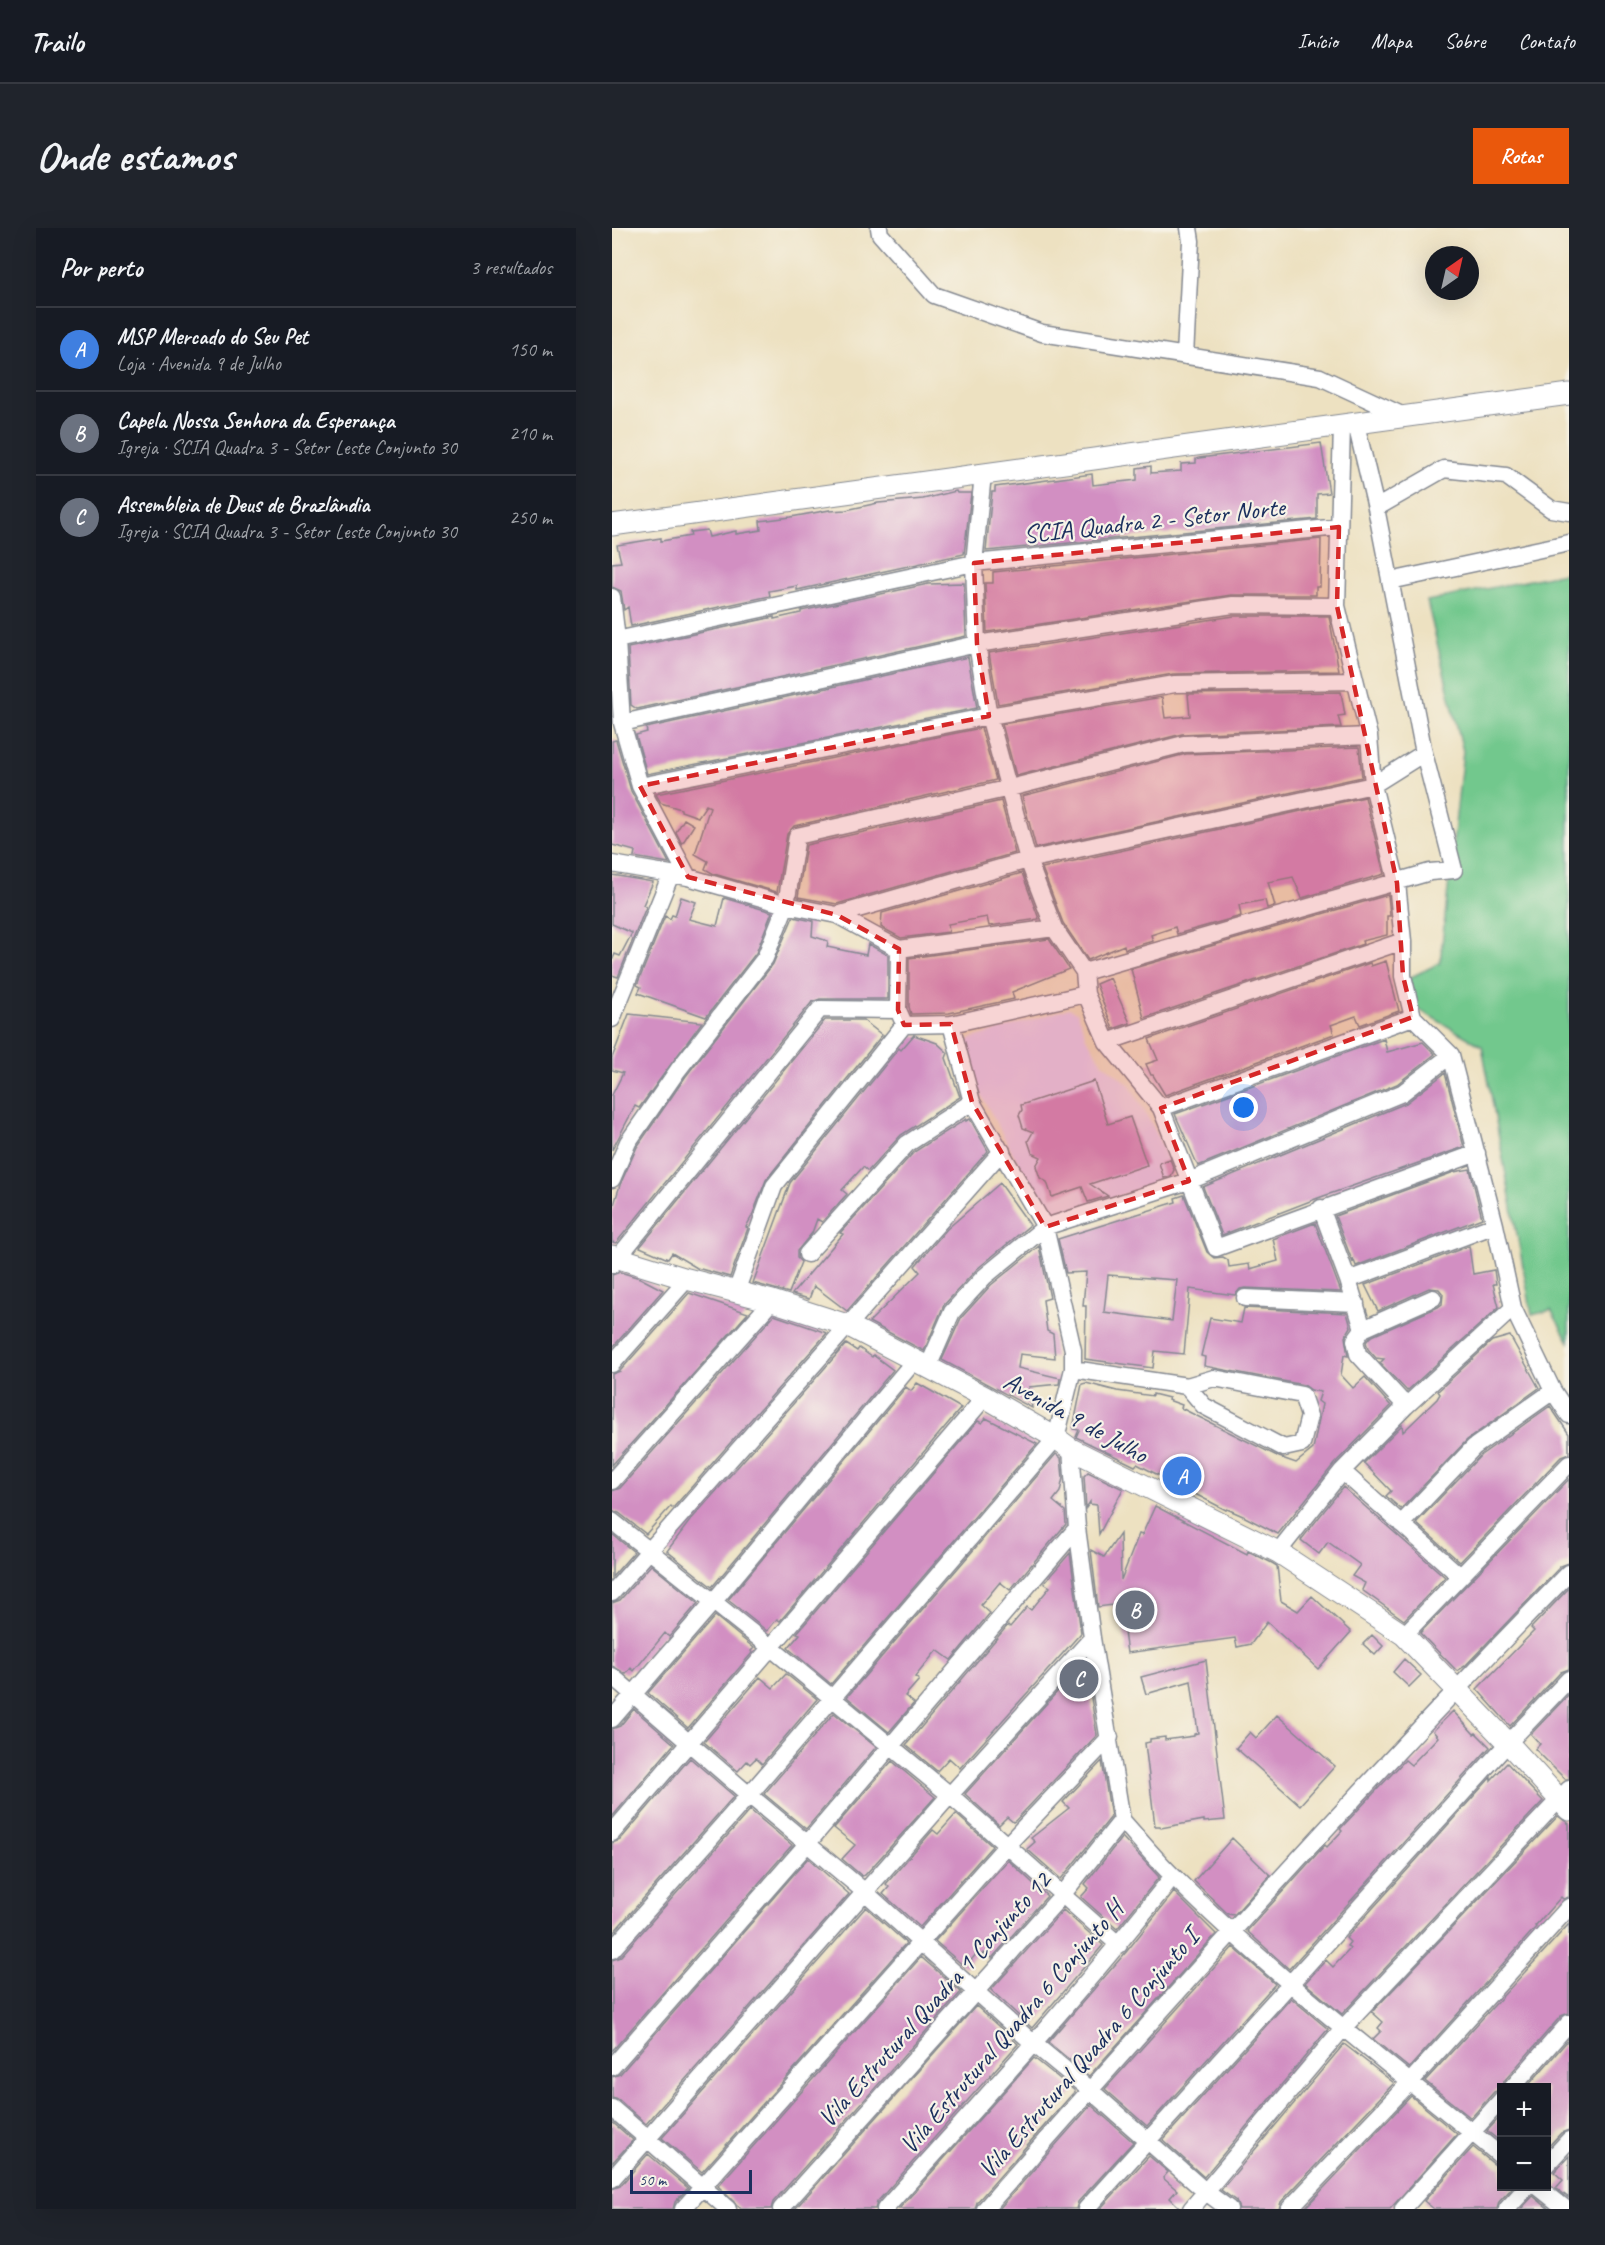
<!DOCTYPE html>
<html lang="pt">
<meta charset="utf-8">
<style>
body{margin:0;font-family:Caveat,sans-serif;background:#20242c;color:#f1f3f6}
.controls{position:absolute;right:18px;bottom:18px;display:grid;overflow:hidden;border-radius:0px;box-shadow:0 6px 24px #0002}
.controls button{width:54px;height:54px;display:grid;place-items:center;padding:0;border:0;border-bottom:2px solid #363941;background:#171b24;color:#f1f3f6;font:30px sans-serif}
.compass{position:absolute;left:813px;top:18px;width:54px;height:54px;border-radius:50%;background:#171b24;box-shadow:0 6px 24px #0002;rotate:34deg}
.scale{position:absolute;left:18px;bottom:15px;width:122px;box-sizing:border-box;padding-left:6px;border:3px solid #1b2f5e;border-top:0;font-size:16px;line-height:21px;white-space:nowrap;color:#1b2f5e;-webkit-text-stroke:4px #f7f3e8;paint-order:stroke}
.you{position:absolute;left:632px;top:880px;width:21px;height:21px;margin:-15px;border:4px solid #fff;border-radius:50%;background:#1a73e8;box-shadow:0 0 0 9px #1a73e833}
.badge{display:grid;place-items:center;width:39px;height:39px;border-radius:50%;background:#ea580c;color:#fff;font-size:20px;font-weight:700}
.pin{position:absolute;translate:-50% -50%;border:3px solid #fff;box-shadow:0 2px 6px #0006}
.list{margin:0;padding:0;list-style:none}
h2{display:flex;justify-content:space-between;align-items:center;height:78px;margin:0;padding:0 24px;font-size:26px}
h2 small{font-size:20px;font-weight:400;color:#9ea1a6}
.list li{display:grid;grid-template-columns:39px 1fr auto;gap:18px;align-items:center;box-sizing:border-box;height:84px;padding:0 24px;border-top:2px solid #363941}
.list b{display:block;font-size:22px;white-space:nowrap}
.list p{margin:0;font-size:20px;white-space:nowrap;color:#9ea1a6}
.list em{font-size:20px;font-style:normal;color:#9ea1a6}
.map{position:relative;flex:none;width:957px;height:1981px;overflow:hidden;border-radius:0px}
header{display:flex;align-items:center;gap:36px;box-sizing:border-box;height:84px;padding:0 30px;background:#171b24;border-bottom:2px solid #363941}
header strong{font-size:28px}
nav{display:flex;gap:33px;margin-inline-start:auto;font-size:21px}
.intro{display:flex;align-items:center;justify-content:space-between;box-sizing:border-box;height:144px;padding:0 36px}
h1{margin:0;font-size:42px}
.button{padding:15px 27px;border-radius:0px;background:#ea580c;color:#fff;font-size:21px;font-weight:700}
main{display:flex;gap:36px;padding:0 36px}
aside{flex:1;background:#171b24;border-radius:0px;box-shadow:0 6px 24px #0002}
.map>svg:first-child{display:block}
.built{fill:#e7d2ef}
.grass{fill:#72c88d;stroke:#467c76;stroke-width:1.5}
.building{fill:#d28fc2;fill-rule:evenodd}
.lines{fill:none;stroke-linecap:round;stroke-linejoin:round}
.minor-casing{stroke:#848890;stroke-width:19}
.tertiary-casing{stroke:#848890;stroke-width:23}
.minor{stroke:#fff;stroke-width:16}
.tertiary{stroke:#fff;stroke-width:21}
.marked{fill:#d62828;fill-opacity:0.2;stroke:#d62828;stroke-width:4.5;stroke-dasharray:12 8;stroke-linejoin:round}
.labels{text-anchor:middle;stroke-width:4.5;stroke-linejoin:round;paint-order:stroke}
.street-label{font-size:26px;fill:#1b2f5e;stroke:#f7f3e8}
</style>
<header>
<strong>Trailo</strong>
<nav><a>Início</a><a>Mapa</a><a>Sobre</a><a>Contato</a></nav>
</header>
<div class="intro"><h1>Onde estamos</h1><a class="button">Rotas</a></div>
<main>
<aside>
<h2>Por perto<small>3 resultados</small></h2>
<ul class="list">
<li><span class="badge" style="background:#3f7fe0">A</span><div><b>MSP Mercado do Seu Pet</b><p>Loja · Avenida 9 de Julho</p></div><em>150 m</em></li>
<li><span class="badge" style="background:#6b7280">B</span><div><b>Capela Nossa Senhora da Esperança</b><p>Igreja · SCIA Quadra 3 - Setor Leste Conjunto 30</p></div><em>210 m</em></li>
<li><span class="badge" style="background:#6b7280">C</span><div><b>Assembleia de Deus de Brazlândia</b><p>Igreja · SCIA Quadra 3 - Setor Leste Conjunto 30</p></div><em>250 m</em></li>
</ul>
</aside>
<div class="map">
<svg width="957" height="1981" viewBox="0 0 957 1981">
<rect width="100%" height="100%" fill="#f7f3e8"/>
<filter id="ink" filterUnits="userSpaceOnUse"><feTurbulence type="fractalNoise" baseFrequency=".0167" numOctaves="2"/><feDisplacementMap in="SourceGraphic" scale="12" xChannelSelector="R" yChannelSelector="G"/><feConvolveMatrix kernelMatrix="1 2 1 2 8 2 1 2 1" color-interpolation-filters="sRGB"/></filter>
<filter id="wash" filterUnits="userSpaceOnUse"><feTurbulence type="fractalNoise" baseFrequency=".008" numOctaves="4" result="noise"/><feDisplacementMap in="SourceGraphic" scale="24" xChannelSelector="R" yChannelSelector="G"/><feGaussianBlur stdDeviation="1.35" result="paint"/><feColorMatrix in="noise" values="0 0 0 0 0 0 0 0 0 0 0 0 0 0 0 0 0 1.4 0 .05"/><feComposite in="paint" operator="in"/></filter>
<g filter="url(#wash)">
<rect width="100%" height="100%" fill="#ede1c1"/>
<path class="built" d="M457,780L466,785L474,809L490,835L518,857L544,904L561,942L555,952L445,989L432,983L365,859L353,818L358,811Z"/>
<path class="grass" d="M957,344V1114L939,1082L920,1087L870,818L804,780L797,750L828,735L851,523L815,373Z"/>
<g id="blocks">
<path class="building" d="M709,215L717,265L705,266V291L374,323L380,264H383V259L480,246L481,257L525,252V240L539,238V245L569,243V236L584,235V231L587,230Z
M344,263L345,265H359L352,326L185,362V358L157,363L158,368L19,398L16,379L12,382L9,363L0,359V335L9,334L5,317L49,310V313L79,308L78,304L95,302L97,309L124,303V306L149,302L148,293L179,289L218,282V283L234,282L266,275L311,271Z
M709,311L708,359H704V367H619L375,404L373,355H381V344Z
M352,355L354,408L25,481L19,477L16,420L162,389V391L189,385V383L316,356Z
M622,388H717L727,443L561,446L386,476L377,425Z
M356,429L365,480L35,546L24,507L35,504L34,500Z
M729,464L733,487L726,488L729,499L570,506L404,548L390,496L550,469L553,490L578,488L576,466Z
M369,500L384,552L182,598L175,606L165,664L102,646L93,641L96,633L83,626L98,579L94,577L86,589L69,583V581L49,575L44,566Z
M4,512L19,563L57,635L22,629L23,623L0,617V513Z
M747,519L750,549L424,620L410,568L574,526Z
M753,569L772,646L690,670L681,649L656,654L663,678L655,680L653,672L627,677L629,688L565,706L563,699L539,707L541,713L513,721L512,717L476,732L451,695L430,640Z
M389,573L403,625L225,676L186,669L194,617Z
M72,591L82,597L70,616L64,604Z
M410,645L427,691L377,698L375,689L336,696L337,704L289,710L269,699L270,685Z
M0,647L41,654L31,677L34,679L6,749L0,747V733L3,726L8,728L20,705L0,696Z
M776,667L778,688H775V707L750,713L751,716L532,790L519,741Z
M69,669L84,674L77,691L105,698L112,670L160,684L144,725L94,789L26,765L29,759L25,757L53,688L58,691L60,687L63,688Z
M181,689L201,693L200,708L216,713L215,719L254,727L256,716L276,727V771H208L200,774L4,1015L0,1014V983L8,957L25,919L74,848L161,736Z
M437,711L457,741L400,764L402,771L337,785L299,786L297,779V730Z
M774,733L787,783L748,797L744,788L719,797L722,806L553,867L541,847H539L534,836L546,832L537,811L758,735L759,738Z
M498,750L518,795L501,801L484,756Z
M17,786L90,794L27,880L23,878L0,922V867L11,845L0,842V830Z
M213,792H251L270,807L154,952L140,988L134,999L136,1000L118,1049L85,1040L60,1025L56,1031L28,1019Z
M302,807L325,815L336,825L334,830L348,869L289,907L256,943L251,939L230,962L235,966L210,994L205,991L200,1005L185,1023V1030L189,1034L177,1065L141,1055L178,955L287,820L289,822Z
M772,811L775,824L811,814L823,826L785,856L586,938L563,886Z
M833,845L852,919L706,970L610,1007L591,959L794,875Z
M482,853L496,896L518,889L535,937L478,956L496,968L476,974L470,959L440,969L435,954L428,950L424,938L429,929L420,925L416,913L421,904L411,900L407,887L410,882L409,877Z
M354,891V893L358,891L376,923L235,1083L202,1058L197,1071L180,1066L231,1006L228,1005L302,924Z
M558,931L562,942L559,948L552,950L547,935Z
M858,941L870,990L744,1038L741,1030V1035L723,988L842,944Z
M388,955L418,997L365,1041L332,1077L312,1123L257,1094L308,1044L303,1038L335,1001Z
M572,967L595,1024L602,1030L611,1029L616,1032L617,1039L637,1036L638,1041L666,1033L661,1011L703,995L729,1064L633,1060L628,1061L623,1067L578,1061L572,1126L543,1123L541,1140L473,1131L474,1078H471L474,1044L454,1045L446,1011L564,974L563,970ZM496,1047L565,1052L560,1093L492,1084Z
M427,1018L438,1070L431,1072L435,1103L441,1106L443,1130L408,1126L406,1140L448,1150L447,1156L417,1159L420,1180L330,1132L349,1090L379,1057Z
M857,1018L861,1046L882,1042L884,1056H881L887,1079L795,1163L768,1135L772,1131L764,1130L756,1121L754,1114L758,1109L826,1079L830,1076L831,1066L827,1061L817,1060L766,1083L753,1057Z
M8,1044L28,1050L51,1062L0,1120V1047Z
M77,1065L136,1085L0,1237V1146L8,1143Z
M632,1080L735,1085L739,1099L733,1109L736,1128L732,1127L729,1147L741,1160L753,1149L779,1178L722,1236L666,1306L631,1288L615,1281L614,1282L525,1236L523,1238L466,1210L464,1209L467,1202L461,1201L470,1156L474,1155L505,1163L541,1168V1166L557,1170L556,1172L570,1177L569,1180L667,1229L684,1235L701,1221L710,1176L706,1173L709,1164L699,1162L692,1157L592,1138L593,1129L589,1128L598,1090L629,1095Z
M162,1087L215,1105L61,1280L59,1278L34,1306L7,1285L0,1283V1263L8,1260Z
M898,1108L927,1160L855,1212L789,1281L774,1268L779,1263L752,1235L790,1197L791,1204L825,1171L828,1166L826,1163L880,1113Z
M234,1116L245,1123L247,1120L260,1129L261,1127L281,1142L100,1359L55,1323L77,1294Z
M305,1155L349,1180L168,1393L165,1391L155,1403L116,1372L294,1159L299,1163Z
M938,1178L957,1206V1226L949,1229L848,1334L804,1295L869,1227Z
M374,1190L425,1216L219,1456L176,1420L188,1406L185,1405L366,1193L370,1195Z
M444,1226L449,1230L451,1250L448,1264L441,1273L453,1283L454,1296L398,1362L388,1354L369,1377L378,1385L339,1432L325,1422L303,1449L307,1452L293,1468L302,1475L277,1504L235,1469Z
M476,1244L511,1261L487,1306L485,1277L478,1276V1274L474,1280L472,1248Z
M957,1251V1335L949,1338L853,1438L845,1443L808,1405Z
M731,1259L833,1349L792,1392L750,1362L753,1355L740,1348L748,1337L716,1314L707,1326L689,1312Z
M543,1278L635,1326L636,1323L660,1335L665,1338L669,1373L686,1383L700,1368L739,1404L706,1441L655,1394L639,1416L625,1419L623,1410L515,1425L508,1376L486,1379L479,1322L492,1329L508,1306L509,1352L527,1306L530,1307Z
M0,1306L22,1324L0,1349Z
M458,1325L469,1405L348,1540L337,1530L325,1543L294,1517L396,1397L398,1399L415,1379L419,1382L438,1359L432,1355Z
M39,1337L86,1375L57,1409L53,1405L22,1443L19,1440L14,1446L0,1438V1375L8,1372Z
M957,1360V1441L949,1444L898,1498L865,1461L922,1403L919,1400Z
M103,1388L142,1420L139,1423L140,1425L76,1500L36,1465Z
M760,1407L771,1418L763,1427L751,1416Z
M792,1431L809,1447L797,1459L781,1444Z
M594,1432L613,1592L592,1594V1592L549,1600L548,1598H543L533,1515L538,1514V1511L553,1509V1512L582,1508V1506L586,1505L579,1453L534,1466L529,1449Z
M473,1433L485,1507L403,1593L401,1594L395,1589L387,1597L353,1566Z
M174,1446L205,1471L150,1536L144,1530L138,1536L135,1533L126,1543L92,1514L148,1449L161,1460Z
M957,1466V1551H953L923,1521L928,1516L919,1506Z
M22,1481L62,1516L0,1589V1501L8,1498Z
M841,1483L862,1506L864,1505L878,1519L677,1741L635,1703L713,1617L715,1619L730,1603L728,1601L793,1532L799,1537L826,1509L821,1503Z
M222,1485L264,1519L194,1601L152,1566Z
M665,1487L723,1538L688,1577L624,1520L638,1504L644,1510Z
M78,1530L122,1568L0,1706V1615L8,1612Z
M280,1533L323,1569L253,1647L250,1648L230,1631L243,1617L222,1600Z
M490,1533L499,1589L449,1651L415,1621L423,1614L419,1610L457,1580L451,1574Z
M895,1535L931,1573L730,1786L693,1755L714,1732L721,1739L738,1721L735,1718L738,1714L734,1710L879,1549V1552Z
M138,1582L180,1617L0,1823V1732L8,1729Z
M344,1586L380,1618L308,1699L271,1666L277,1659L274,1656L321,1602L326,1606Z
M946,1588L957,1596V1669L951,1671L949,1669L923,1698L924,1699L797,1840L761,1811L769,1803L766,1800L771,1794L760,1784Z
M510,1609L547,1649L505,1701L469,1669L477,1660L473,1656Z
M620,1610L658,1647L622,1687L616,1686L582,1653Z
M196,1630L237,1666L34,1896L7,1872L0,1870V1849L8,1846Z
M396,1632L435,1668L380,1730L372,1725L370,1728L366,1724L353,1739L323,1713Z
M562,1664L604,1706L477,1848L436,1814L515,1723Z
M254,1679L294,1715L90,1944L50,1910Z
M451,1682L491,1717L420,1800L379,1762Z
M957,1696V1785L949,1788L892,1853L890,1861L882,1864L859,1890L813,1853Z
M621,1719L663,1756L535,1898L493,1861Z
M309,1729L349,1764L161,1974L159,1981H129L106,1958Z
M679,1770L716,1801L592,1949L551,1912Z
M364,1778L406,1816L265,1974L263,1981H183Z
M957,1811V1902L949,1905L934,1921V1860H914Z
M732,1816L782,1855L669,1974L667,1981H627L624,1973L609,1962Z
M422,1830L463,1863L365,1974L363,1981H287Z
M799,1868L845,1906L778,1981H692Z
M479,1877L521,1914L466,1974L464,1981H387Z
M890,1887V1915L875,1903Z
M0,1894L21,1912L0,1935Z
M861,1919L883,1937L890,1939V1959H901L887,1974L885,1981H822L812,1973Z
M36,1926L76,1960L63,1974L61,1981H0V1961L8,1958Z
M537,1928L556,1944L551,1950L565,1962L558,1970L569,1981H488Z
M957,1928V1970L944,1960L951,1952L942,1944Z
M921,1968L937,1981H909Z"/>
</g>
</g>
<g filter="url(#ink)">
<use href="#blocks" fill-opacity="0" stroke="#848890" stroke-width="1.5"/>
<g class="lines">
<g class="minor-casing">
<path id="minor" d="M267,0L268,6L322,67L430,105L708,149L794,189
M573,128L579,13L577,0
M730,198L725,378L757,508L761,557L785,655L791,713V748L801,789L839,827L883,997L901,1080L941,1163L957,1187
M371,246L362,335L365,416L377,488L416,632L442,700L472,744L474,766L495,814L549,880L604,1020L865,925
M764,280L832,241L894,248L939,281L957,284
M778,353L957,315
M0,369L5,412L10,495L28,558L76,649
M0,413L362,335L727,299
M10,495L365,416L621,377L725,378
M28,558L377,488L563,456L742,453
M0,636L76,649L174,677L225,687L287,721L442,700
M225,687L416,632L761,557L812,525
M287,721L286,782L290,791
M472,744L818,644L842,642L812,525L764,280L744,196
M0,791L59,646
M495,814L791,713
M549,880L801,789
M0,951L16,914L66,842L153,730L174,677L185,608L398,560L572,516L757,508
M709,980L736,1052L751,1101
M195,1026L295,916L360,874
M0,1037L208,781L286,782
M736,1052L883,997
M124,1064L162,958L292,797L339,796L474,766
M633,1070L744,1075
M0,1136L75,1051
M316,1139L340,1084L372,1049L433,999L577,953L790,865L839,827
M461,1141L575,1158L592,1178L672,1220L690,1216L697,1188L690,1167L602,1150L575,1158
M794,1178L746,1126L743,1112L751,1101L821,1070
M459,1221L465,1300L480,1410L510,1592
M730,1243L848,1348
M0,1253L160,1073
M0,1293L158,1419L338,1567L507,1717
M789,1296L862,1219L941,1163
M666,1324L730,1243L794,1178L901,1080
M0,1365L390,923
M792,1407L957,1236
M0,1448L137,1567L253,1664L422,1816L478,1862L594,1964L617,1981
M0,1491L102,1373L303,1132
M510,1592C528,1612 544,1632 563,1650C664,1751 780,1838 890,1929
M0,1605L373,1169
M0,1722L137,1567L444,1210L461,1141V1122L433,999L360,874L339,796
M0,1839L195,1616L465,1300
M900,1860L957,1795
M0,1880L116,1981
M934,1937L957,1912
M0,1951L338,1567L480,1410
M925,1958L954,1981
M71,1981L394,1618L498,1509
M169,1981L451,1666L510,1592
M273,1981C371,1872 470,1764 561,1648
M373,1981C563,1765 755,1551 957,1345
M474,1981L896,1515L957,1451
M579,1981L732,1799L957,1561
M677,1981L799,1853L957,1679
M791,1981L890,1871
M895,1981L916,1958"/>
</g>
<g class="tertiary-casing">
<path id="tertiary" d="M0,297L957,166
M0,1028L75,1051L160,1073L235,1097L373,1169L444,1210L459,1221L666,1324L792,1407L896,1515L957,1582"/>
</g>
<use href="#minor" class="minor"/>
<use href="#tertiary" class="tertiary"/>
</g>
</g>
<path class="marked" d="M727,299L725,378L785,655L791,748L801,789L549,880L577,953L433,999L360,874L339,796L292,797L286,782L287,721L225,687L76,649L28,558L377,488L365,416L362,335Z"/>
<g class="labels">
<g class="street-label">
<text transform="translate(542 292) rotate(-6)" y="9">SCIA Quadra 2 - Setor Norte</text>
<text transform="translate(464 1189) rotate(29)" y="9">Avenida 9 de Julho</text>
<text transform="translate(322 1771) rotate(-48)" y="9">Vila Estrutural Quadra 1 Conjunto 12</text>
<text transform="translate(399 1799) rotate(-49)" y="9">Vila Estrutural Quadra 6 Conjunto H</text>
<text transform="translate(476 1825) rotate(-49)" y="9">Vila Estrutural Quadra 6 Conjunto I</text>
</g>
</g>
</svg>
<div class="controls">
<button>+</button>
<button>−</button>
</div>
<svg class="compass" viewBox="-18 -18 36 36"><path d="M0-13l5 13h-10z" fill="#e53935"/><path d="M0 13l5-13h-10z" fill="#9ea1a6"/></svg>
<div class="scale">50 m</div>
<div class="you"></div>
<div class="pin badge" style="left:570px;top:1248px;background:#3f7fe0">A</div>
<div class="pin badge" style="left:523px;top:1382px;background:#6b7280">B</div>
<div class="pin badge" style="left:467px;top:1451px;background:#6b7280">C</div>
</div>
</main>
